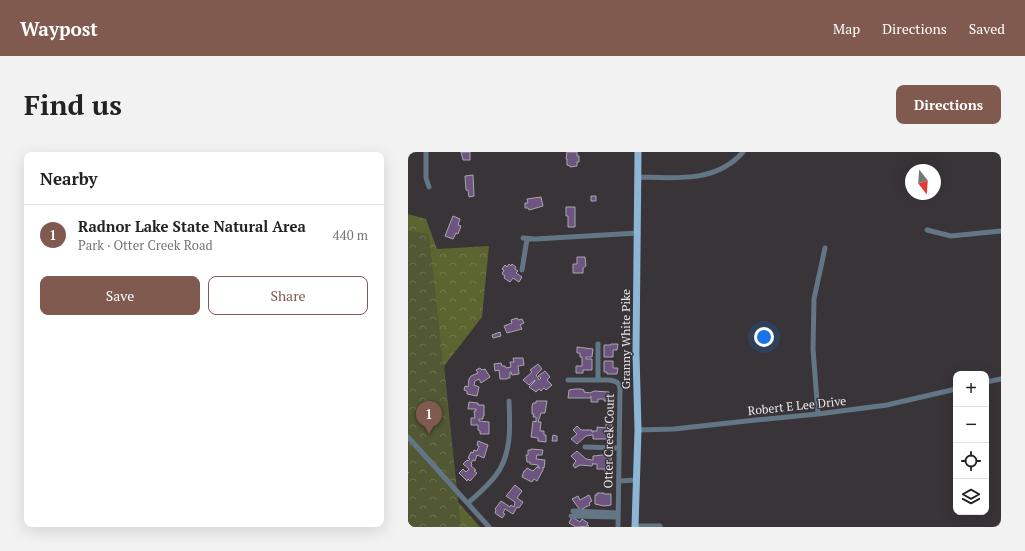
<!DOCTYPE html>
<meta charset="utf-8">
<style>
body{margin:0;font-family:"PT Serif",serif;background:#f2f2f2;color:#222}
.controls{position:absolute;right:12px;bottom:12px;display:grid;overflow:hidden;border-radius:8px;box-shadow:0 4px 16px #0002}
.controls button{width:36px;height:36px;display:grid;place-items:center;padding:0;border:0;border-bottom:1px solid #e0e0e0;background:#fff;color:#222;font:20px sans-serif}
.compass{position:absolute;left:497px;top:12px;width:36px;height:36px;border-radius:50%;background:#fff;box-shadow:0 4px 16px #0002;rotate:163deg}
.you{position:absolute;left:356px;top:185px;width:14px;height:14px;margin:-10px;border:3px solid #fff;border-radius:50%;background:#1a73e8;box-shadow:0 0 0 6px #1a73e833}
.badge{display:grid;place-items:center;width:26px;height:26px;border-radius:50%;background:#805a4e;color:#fff;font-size:13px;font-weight:700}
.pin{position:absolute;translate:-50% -33px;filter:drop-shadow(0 1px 2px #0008)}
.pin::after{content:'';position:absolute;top:21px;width:14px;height:12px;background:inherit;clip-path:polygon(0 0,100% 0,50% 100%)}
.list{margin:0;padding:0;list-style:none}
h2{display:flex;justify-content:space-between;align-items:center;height:52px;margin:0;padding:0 16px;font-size:17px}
h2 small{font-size:13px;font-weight:400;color:#767676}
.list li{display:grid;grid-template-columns:26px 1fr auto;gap:12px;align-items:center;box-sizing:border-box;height:60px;padding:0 16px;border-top:1px solid #e0e0e0}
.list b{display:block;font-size:15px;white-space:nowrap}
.list p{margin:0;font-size:13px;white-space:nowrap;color:#767676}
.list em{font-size:13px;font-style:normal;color:#767676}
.actions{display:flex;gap:8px;padding:12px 16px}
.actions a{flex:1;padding:9px 0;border:1px solid #805a4e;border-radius:8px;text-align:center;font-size:14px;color:#805a4e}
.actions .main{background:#805a4e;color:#fff}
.icon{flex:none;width:22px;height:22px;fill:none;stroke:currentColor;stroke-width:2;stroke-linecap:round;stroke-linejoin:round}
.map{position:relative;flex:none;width:593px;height:375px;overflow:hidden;border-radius:8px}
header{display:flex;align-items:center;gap:24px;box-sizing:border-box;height:56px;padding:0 20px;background:#805a4e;color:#fff}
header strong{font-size:19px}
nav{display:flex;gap:22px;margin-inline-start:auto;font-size:14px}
.intro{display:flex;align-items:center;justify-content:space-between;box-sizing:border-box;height:96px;padding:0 24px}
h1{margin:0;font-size:28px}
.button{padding:10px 18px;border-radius:8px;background:#805a4e;color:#fff;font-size:14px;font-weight:700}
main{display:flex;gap:24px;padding:0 24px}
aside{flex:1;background:#fff;border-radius:8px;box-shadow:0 4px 16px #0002}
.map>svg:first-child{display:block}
.forest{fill:url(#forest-crowns)}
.park{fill:url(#park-crowns)}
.building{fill:#6e5480;stroke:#aaa7ad}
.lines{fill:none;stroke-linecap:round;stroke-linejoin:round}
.path{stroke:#898589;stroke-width:1;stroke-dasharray:2 2;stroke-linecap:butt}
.minor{stroke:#637686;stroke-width:5}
.major{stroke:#8db5d6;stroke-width:7}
.labels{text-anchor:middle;stroke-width:3;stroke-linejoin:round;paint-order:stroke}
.street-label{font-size:12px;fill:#ebe8eb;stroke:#383438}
</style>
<header>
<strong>Waypost</strong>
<nav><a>Map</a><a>Directions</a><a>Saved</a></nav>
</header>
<div class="intro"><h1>Find us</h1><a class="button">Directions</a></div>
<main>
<aside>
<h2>Nearby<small></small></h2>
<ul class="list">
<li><span class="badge">1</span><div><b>Radnor Lake State Natural Area</b><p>Park · Otter Creek Road</p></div><em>440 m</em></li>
</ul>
<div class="actions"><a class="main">Save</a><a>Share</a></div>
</aside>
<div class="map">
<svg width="593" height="375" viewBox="0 0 593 375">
<defs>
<pattern id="forest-crowns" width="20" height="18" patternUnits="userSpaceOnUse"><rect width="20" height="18" fill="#5c6430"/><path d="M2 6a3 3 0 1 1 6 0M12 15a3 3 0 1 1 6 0" fill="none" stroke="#747a4e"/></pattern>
<pattern id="park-crowns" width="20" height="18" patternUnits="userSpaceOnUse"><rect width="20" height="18" fill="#525833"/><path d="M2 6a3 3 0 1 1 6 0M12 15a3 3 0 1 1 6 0" fill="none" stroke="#6b7051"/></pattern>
</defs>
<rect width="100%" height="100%" fill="#383438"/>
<path class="forest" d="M0,62L18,67L29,97L81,94L74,165L36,214L50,350L72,375H0Z"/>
<path class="park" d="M0,79L21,82L53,375H0Z"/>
<path class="building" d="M53,0H62V8H55Z
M159,0H169V4H171V10H169V14L162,15V14L159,13V7H158Z
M65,23L66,44L61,45L60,38H58L57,24Z
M183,44H188V49H183Z
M133,45L135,54L121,58L120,56H117V51H120L119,47Z
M158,55H167V75H160V64H158Z
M45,64L52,67L50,73L53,74L50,82L48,81L45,87L37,84Z
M169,105H177L178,114L175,116V121H165V112H169Z
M101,112L103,114L104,112L108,115L107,117L110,119L108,121L114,125L111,130L105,126L102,130L96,126L97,124L94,122L96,118L94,117L97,113L99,115Z
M109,166L110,168L114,167L116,171L112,173L114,177L99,181L96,174L104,171L103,168Z
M92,180L93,184L85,186L84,183Z
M203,192H210L209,198H205V205H196V193H202Z
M169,195L185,197L184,205H178V207H184V218H175V221H168V214H174V205H172V201H169Z
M105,206H115L116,213L110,214L111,222L104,223L103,220H102V226H99V227H92L91,218L87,219L86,212L93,211L94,214H97L98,216L103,215L102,210H106Z
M196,209H205V216H210L209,222H199V220H196Z
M130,212L134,217L128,223L130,226L131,228L133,226L130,224L137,219L142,225L139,228L144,233L138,238L136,236L133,239L131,237L128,240L121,235L127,229V228L121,233L115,228L124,220L122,218Z
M72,216L74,218L77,217L82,225L73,231L71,227L67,229L66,233L71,235L69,244L59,242V239L56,238L57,234L60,235L61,227L63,224L70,221L68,218Z
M167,237H173L176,238V240L182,241L186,239L201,240L200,243H206V249H196V247H190V250H183V244L182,246H160L161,238Z
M128,249H139L137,261H133L130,270H133L132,279H136V283H138V290L130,289V286L123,285L125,269L128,270V265H125L126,262H124V254L125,251H128Z
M61,250L70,251V253H76V264H75V267H71V269L81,270V282H72V279L70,278V273H63V266H67L66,259H68V257H60Z
M198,270H204L203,287H185V283H184L178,284L169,292L163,287L169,282L165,278L169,274L173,278H184V280H185V279H189V275L198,276Z
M145,283L149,284V289H144Z
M70,289L80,293L79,296L76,306L69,303L67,309L65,308L63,311L64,312L63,314L68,318L66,319L69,321L62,329L60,327L59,329L51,321L55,317L58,320L61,317L55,312L59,308L60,309L62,307L60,306L63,300L65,301L66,298L69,299L71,294L69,293Z
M123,297L135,298L134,303H129L128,307L137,308L136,316L135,315V318L129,329L126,327L124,330L114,325L116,319H117L119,316L125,319L129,315L132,316L130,315V313L122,312V310H119L118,303H120V298H123Z
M169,299L178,307L184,308H185V304L195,303L203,305L204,321H197V317H189V312H185V311L184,314L172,313L167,316L165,313L168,309L163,304Z
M107,333L113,338L114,339L109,346L115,350L111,356L109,355L105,362L97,357L95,361L97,362L94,366L87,361L88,358L87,357L93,349L102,355L103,353L106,355L107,350L98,344Z
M189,341H196V342H203V353L196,354L187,352V343H189Z
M181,343L184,349L181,351L182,353L172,358L164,347L170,344L172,348Z
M164,365L172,370L174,367L180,371L179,373L181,374L168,375L161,371Z"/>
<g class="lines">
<path class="path" d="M0,320L1,321"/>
<path class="minor" d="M18,0V26L21,35
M230,25C267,26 308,31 335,0
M519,78L543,84L593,79
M115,86L127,87L230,81
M114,118L119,87
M160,228H201C209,229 212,231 212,239L210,375
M190,228V192
M578,230L593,227
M410,262L405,197L406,147L417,96
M230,278L266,277L348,268L410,262L479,253L548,237
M0,285L81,375
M177,295L211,296
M211,329L228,328
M60,351C70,342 80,334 88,323C104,302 102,274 101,249
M165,359L210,361
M163,364L210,365
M227,374H252V375"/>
<path class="major" d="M227,375L230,278L228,201L230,0"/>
</g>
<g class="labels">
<g class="street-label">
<text transform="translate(218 187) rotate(-90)" y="4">Granny White Pike</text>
<text transform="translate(389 254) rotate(-6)" y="4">Robert E Lee Drive</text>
<text transform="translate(201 289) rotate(-89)" y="4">Otter Creek Court</text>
</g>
</g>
</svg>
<div class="controls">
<button>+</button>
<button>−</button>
<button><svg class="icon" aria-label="locate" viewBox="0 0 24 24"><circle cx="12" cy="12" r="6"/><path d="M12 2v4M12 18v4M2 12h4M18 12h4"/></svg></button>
<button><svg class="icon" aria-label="layers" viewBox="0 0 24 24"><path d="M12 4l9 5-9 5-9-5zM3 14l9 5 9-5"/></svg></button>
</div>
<svg class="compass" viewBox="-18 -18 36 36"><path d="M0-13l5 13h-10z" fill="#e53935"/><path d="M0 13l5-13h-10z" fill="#767676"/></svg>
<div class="you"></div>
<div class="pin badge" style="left:21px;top:282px">1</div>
</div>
</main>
